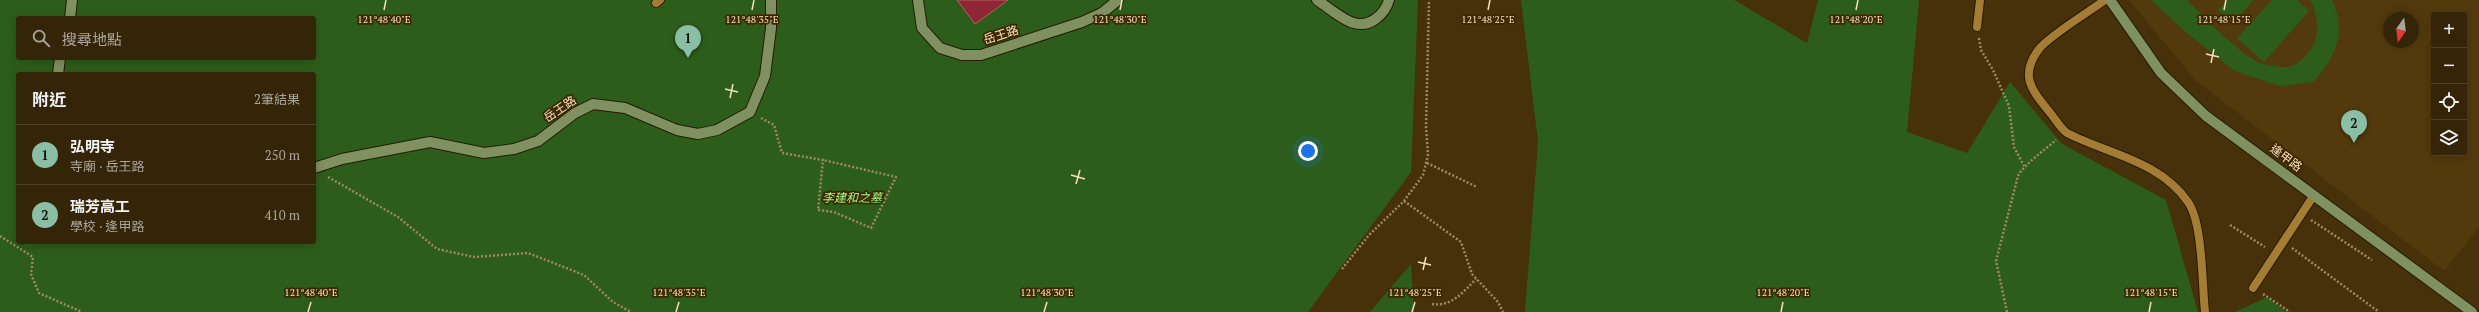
<!DOCTYPE html>
<html lang="zh-TW">
<meta charset="utf-8">
<style>
body{margin:0;font-family:"PT Serif","Noto Sans TC",serif;background:#403116;color:#f1f3f6}
.controls{position:absolute;right:12px;top:12px;display:grid;overflow:hidden;border-radius:4px;box-shadow:0 2px 10px #0003}
.controls button{width:36px;height:36px;display:grid;place-items:center;padding:0;border:0;border-bottom:1px solid #4f4229;background:#352508;color:#f1f3f6;font:20px sans-serif}
.compass{position:absolute;left:2383px;top:12px;width:36px;height:36px;border-radius:50%;background:#352508;box-shadow:0 2px 10px #0003;rotate:194deg}
.you{position:absolute;left:1308px;top:151px;width:14px;height:14px;margin:-10px;border:3px solid #fff;border-radius:50%;background:#1a73e8;box-shadow:0 0 0 6px #1a73e833}
.badge{display:grid;place-items:center;width:26px;height:26px;border-radius:50%;background:#8abfa5;color:#111;font-size:13px;font-weight:700}
.pin{position:absolute;translate:-50% -33px;filter:drop-shadow(0 1px 2px #0008)}
.pin::after{content:'';position:absolute;top:21px;width:14px;height:12px;background:inherit;clip-path:polygon(0 0,100% 0,50% 100%)}
.list{margin:0;padding:0;list-style:none}
h2{display:flex;justify-content:space-between;align-items:center;height:52px;margin:0;padding:0 16px;font-size:17px}
h2 small{font-size:13px;font-weight:400;color:#aaa59c}
.list li{display:grid;grid-template-columns:26px 1fr auto;gap:12px;align-items:center;box-sizing:border-box;height:60px;padding:0 16px;border-top:1px solid #4f4229}
.list b{display:block;font-size:15px;white-space:nowrap}
.list p{margin:0;font-size:13px;white-space:nowrap;color:#aaa59c}
.list em{font-size:13px;font-style:normal;color:#aaa59c}
.icon{flex:none;width:22px;height:22px;fill:none;stroke:currentColor;stroke-width:2;stroke-linecap:round;stroke-linejoin:round}
.map{position:relative;flex:none;width:2479px;height:312px;overflow:hidden}
.search{position:absolute;background:#352508;box-shadow:0 2px 10px #0003;left:16px;top:16px;width:300px;height:44px;display:flex;align-items:center;gap:10px;box-sizing:border-box;padding:0 14px;border-radius:4px;color:#aaa59c;font-size:15px}
.panel{position:absolute;background:#352508;box-shadow:0 2px 10px #0003;left:16px;top:72px;width:300px;height:172px;border-radius:4px}
.map>svg:first-child{display:block}
.built{fill:#523a0d;fill-rule:evenodd}
.green{fill:#2d5d1b;fill-rule:evenodd}
.building{fill:#8f2633;stroke:#b36467}
.lines{fill:none;stroke-linecap:round;stroke-linejoin:round}
.lane-casing{stroke:#271a04;stroke-width:10}
.secondary-casing{stroke:#271a04;stroke-width:12}
.path{stroke:#9f8964;stroke-width:2.5;stroke-dasharray:2 2;stroke-linecap:butt}
.lane{stroke:#a57c34;stroke-width:8}
.secondary{stroke:#7f9160;stroke-width:10}
.ticks{fill:none;stroke:#f7e0be;stroke-width:1.5}
.labels{text-anchor:middle;stroke-width:3.5;stroke-linejoin:round;paint-order:stroke}
.street-label{font-size:12px;fill:#f7e0be;stroke:#3c2700}
.park-label{font-size:12px;font-style:italic;fill:#a0f583;stroke:#3c2700}
.ticks-label{font-size:10px;text-anchor:middle;fill:#f7e0be;stroke:#3c2700;stroke-width:3.5;stroke-linejoin:round;paint-order:stroke}
</style>
<div class="map">
<svg width="2479" height="312" viewBox="0 0 2479 312">
<rect width="100%" height="100%" fill="#47310a"/>
<path class="built" d="M2129,0H2479V227L2444,271L2195,80ZM2434,15H2464V153H2434ZM2389,18H2413V42H2389Z"/>
<path class="green" d="M0,0H1418L1411,172L1308,312H0ZM18,18H314V58H18ZM18,74H314V242H18Z
M1521,0H1734L1807,43L1818,0H1919L1907,132L1967,153L2010,82L2062,144L2166,200L2198,312H1525L1538,142Z
M2151,0H2187C2204,16 2243,59 2264,64C2272,66 2287,69 2294,65C2313,55 2322,33 2315,13C2314,8 2313,3 2309,0H2332C2347,32 2336,57 2313,82L2279,86L2235,71L2188,34Z
M2227,0H2253L2234,23L2218,10Z
M2272,0H2297L2309,11L2264,62L2237,38Z
M1411,264L1414,312H1370Z
M2267,297L2286,312H2235Z"/>
<path class="building" d="M957,0H1008L975,24Z"/>
<g class="lines">
<g class="lane-casing">
<path id="lane" d="M2105,0C2090,11 2049,36 2039,49C2018,77 2033,91 2051,114C2056,120 2061,129 2067,133C2108,154 2160,161 2188,202C2203,223 2202,285 2205,312
M656,3L660,0
M1977,27L1980,0
M2253,288L2314,195"/>
</g>
<g class="secondary-casing">
<path id="secondary" d="M918,0L922,28L940,48L962,55H981L1082,22L1102,13L1118,0
M1317,0C1328,7 1342,20 1354,23C1370,28 1385,14 1389,0
M2110,0L2161,73L2206,116L2472,312
M70,18L72,0
M58,74L60,58
M314,168L342,159L430,142L484,153L514,149L538,141L575,113L593,104L625,108L677,130L698,134L717,130L750,112L765,76L771,28V0"/>
</g>
<path class="path" d="M1979,38L1981,50L1993,70L2009,106L2014,147L2024,166
M761,118L774,125L782,153L823,160L818,210L834,212L871,228L896,177L823,160
M1427,163L1477,187
M328,177L398,217L437,249L474,257L528,253L584,275L613,302L631,312
M1404,201L1461,242L1472,274L1498,302L1503,312
M2311,220L2372,260
M2230,225L2265,247
M0,236L33,257L31,274L39,293L82,312
M2292,248L2379,312
M1342,269L1369,235L1404,201L1423,175L1428,155L1426,127L1429,0
M2263,294L2290,312
M1432,304C1452,307 1463,292 1476,279
M2007,312L1996,261L2018,176C2025,163 2044,151 2056,140"/>
<use href="#lane" class="lane"/>
<use href="#secondary" class="secondary"/>
</g>
<path class="ticks" d="M384,10L386,0M752,10L754,0M1120,10L1122,0M1488,10L1490,0M1856,10L1858,0M2224,10L2226,0M2206,54L2219,57M2211,63L2214,49M725,89L738,92M730,98L733,84M1071,175L1085,179M1076,184L1080,170M1418,262L1431,265M1423,270L1426,257M308,312L311,302M676,312L679,302M1044,312L1047,302M1412,312L1415,302M1781,312L1783,302M2149,312L2151,302"/>
<g class="labels">
<g class="street-label">
<text transform="translate(1001 35) rotate(-18)" y="4">岳王路</text>
<text transform="translate(560 109) rotate(-34)" y="4">岳王路</text>
<text transform="translate(2286 158) rotate(37)" y="4">逢甲路</text>
</g>
<g class="park-label">
<text x="852" y="202">李建和之墓</text>
</g>
</g>
<g class="ticks-label">
<text x="384" y="23">121°48'40"E</text>
<text x="752" y="23">121°48'35"E</text>
<text x="1120" y="23">121°48'30"E</text>
<text x="1488" y="23">121°48'25"E</text>
<text x="1856" y="23">121°48'20"E</text>
<text x="2224" y="23">121°48'15"E</text>
<text x="311" y="296">121°48'40"E</text>
<text x="679" y="296">121°48'35"E</text>
<text x="1047" y="296">121°48'30"E</text>
<text x="1415" y="296">121°48'25"E</text>
<text x="1783" y="296">121°48'20"E</text>
<text x="2151" y="296">121°48'15"E</text>
</g>
</svg>
<div class="controls">
<button>+</button>
<button>−</button>
<button><svg class="icon" aria-label="locate" viewBox="0 0 24 24"><circle cx="12" cy="12" r="6"/><path d="M12 2v4M12 18v4M2 12h4M18 12h4"/></svg></button>
<button><svg class="icon" aria-label="layers" viewBox="0 0 24 24"><path d="M12 4l9 5-9 5-9-5zM3 14l9 5 9-5"/></svg></button>
</div>
<svg class="compass" viewBox="-18 -18 36 36"><path d="M0-13l5 13h-10z" fill="#e53935"/><path d="M0 13l5-13h-10z" fill="#aaa59c"/></svg>
<div class="you"></div>
<div class="pin badge" style="left:688px;top:58px">1</div>
<div class="pin badge" style="left:2354px;top:143px">2</div>
<div class="search"><svg class="icon" aria-label="search" viewBox="0 0 24 24"><circle cx="10" cy="10" r="6"/><path d="M15 15l6 6"/></svg>搜尋地點</div>
<section class="panel">
<h2>附近<small>2筆結果</small></h2>
<ul class="list">
<li><span class="badge">1</span><div><b>弘明寺</b><p>寺廟 · 岳王路</p></div><em>250 m</em></li>
<li><span class="badge">2</span><div><b>瑞芳高工</b><p>學校 · 逢甲路</p></div><em>410 m</em></li>
</ul>
</section>
</div>
